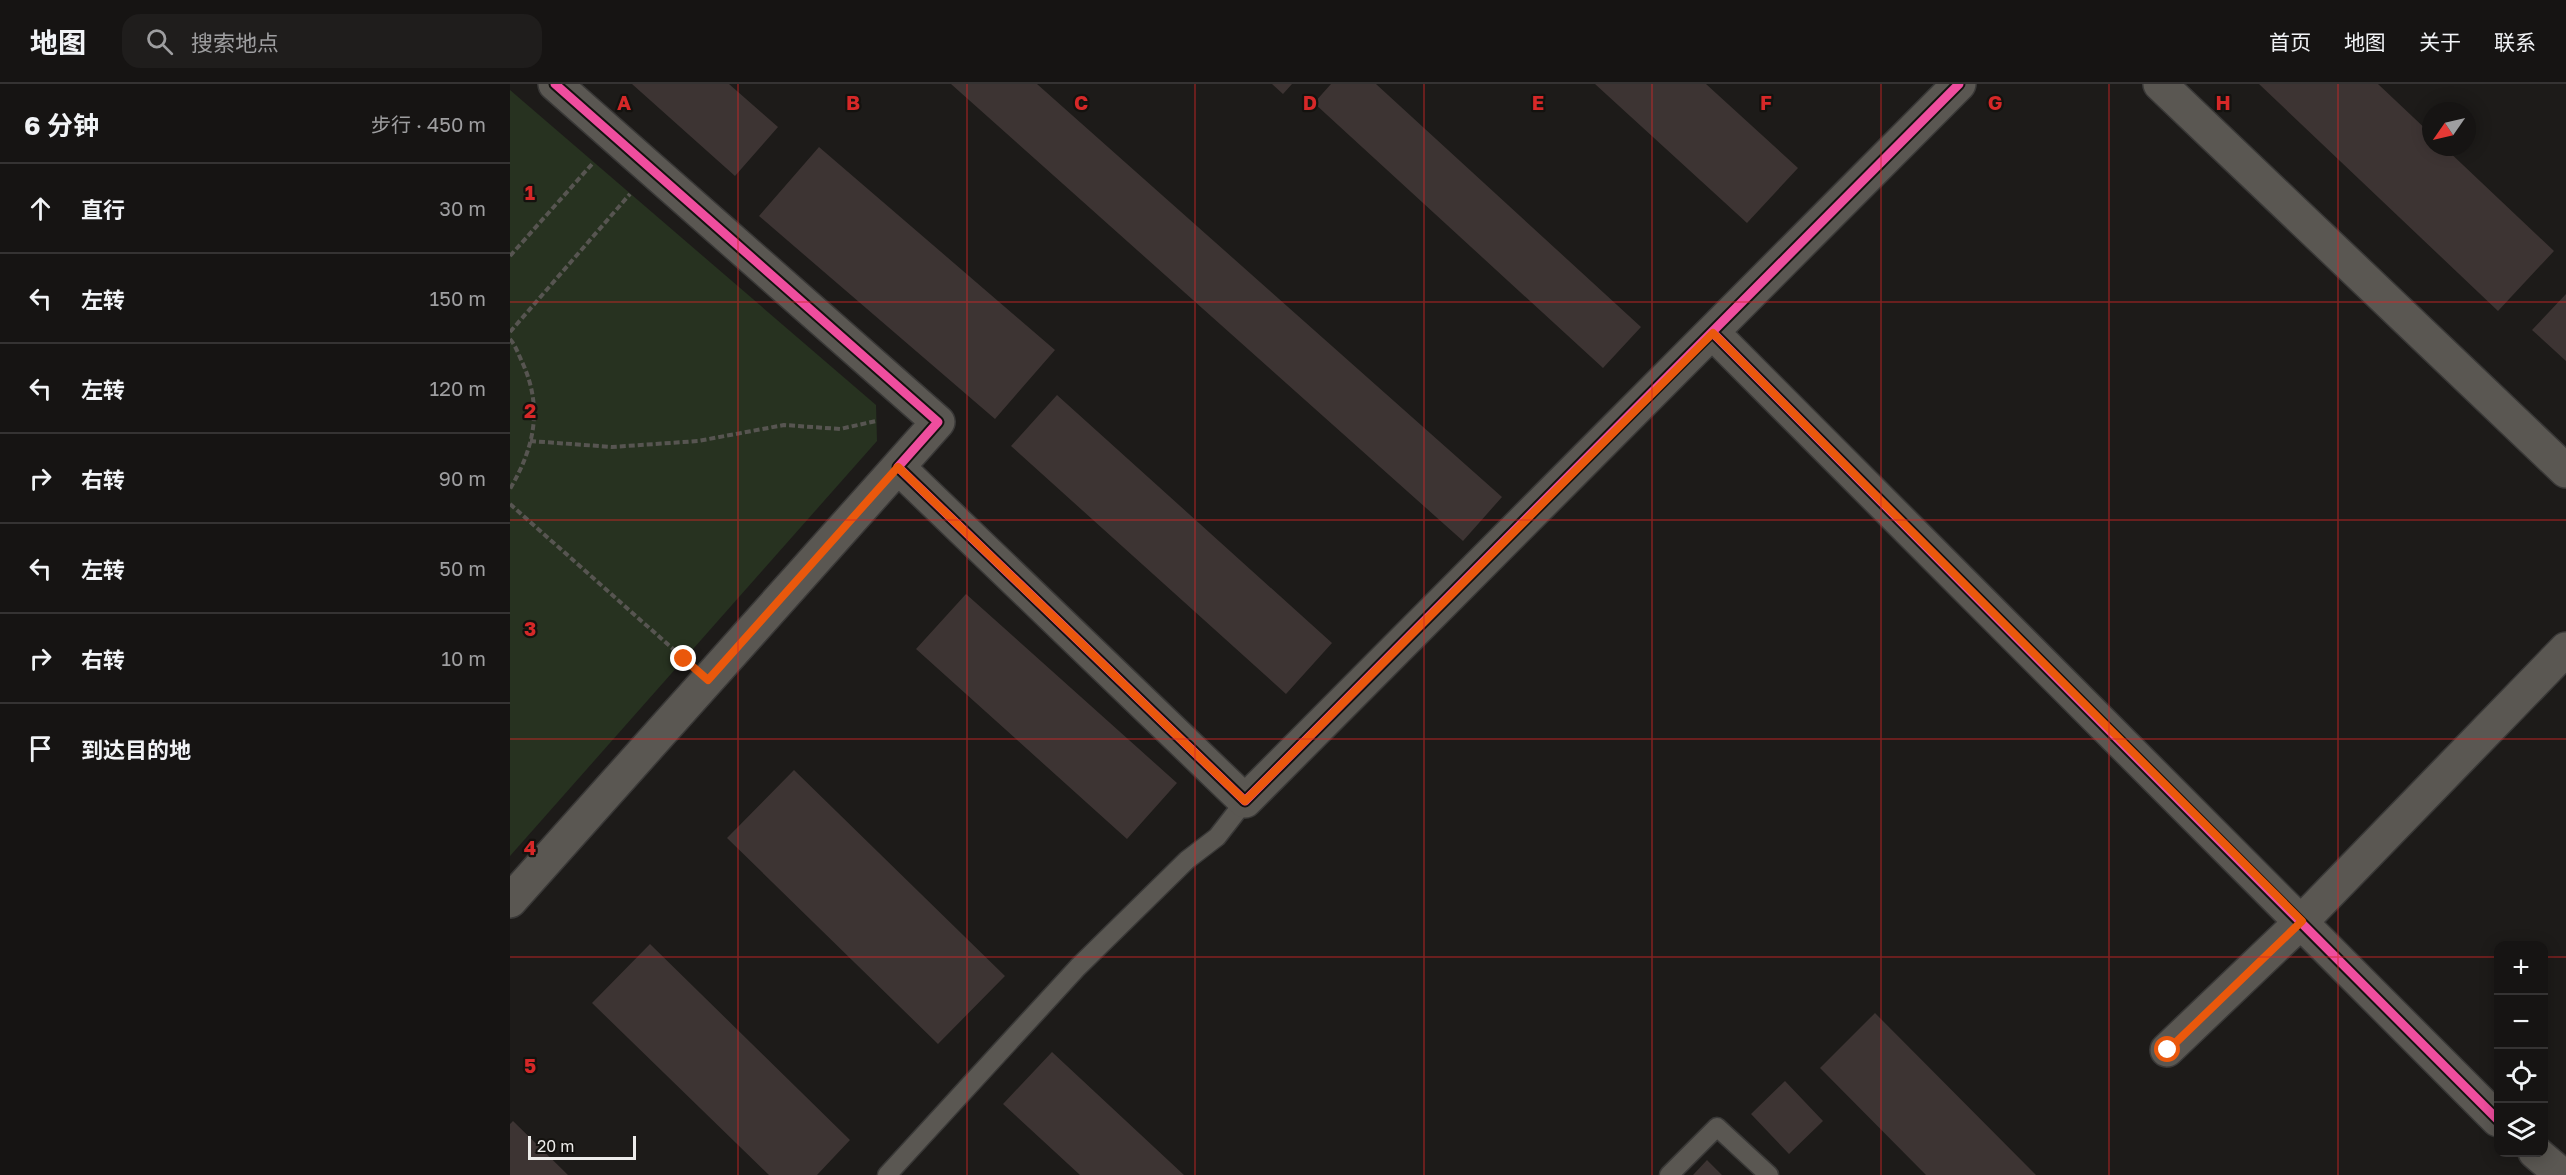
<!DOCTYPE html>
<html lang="zh">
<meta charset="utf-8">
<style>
body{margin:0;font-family:"Golos Text","Noto Sans SC",sans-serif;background:#1f1d1c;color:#f1f3f6}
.controls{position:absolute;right:18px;bottom:18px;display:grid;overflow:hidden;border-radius:12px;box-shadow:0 3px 15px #0003}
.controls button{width:54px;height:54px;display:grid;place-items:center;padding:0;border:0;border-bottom:2px solid #353333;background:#161413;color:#f1f3f6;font:30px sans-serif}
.compass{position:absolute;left:1912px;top:18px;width:54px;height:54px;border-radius:50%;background:#161413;box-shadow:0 3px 15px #0003;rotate:236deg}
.scale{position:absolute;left:18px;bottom:15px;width:108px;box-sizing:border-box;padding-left:6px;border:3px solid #edecea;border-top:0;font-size:16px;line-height:21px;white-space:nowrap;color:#edecea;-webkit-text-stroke:4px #14120f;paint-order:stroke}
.stop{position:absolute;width:18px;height:18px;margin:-14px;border:4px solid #ea580c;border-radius:50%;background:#fff}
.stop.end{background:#ea580c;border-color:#fff;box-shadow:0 2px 6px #0008}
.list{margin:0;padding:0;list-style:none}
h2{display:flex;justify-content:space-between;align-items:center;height:78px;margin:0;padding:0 24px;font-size:26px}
h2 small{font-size:20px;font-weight:400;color:#9e9ea0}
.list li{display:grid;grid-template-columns:39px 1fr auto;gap:18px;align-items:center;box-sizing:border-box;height:90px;padding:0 24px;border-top:2px solid #353333}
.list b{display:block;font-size:22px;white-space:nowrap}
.list em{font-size:20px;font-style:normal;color:#9e9ea0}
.icon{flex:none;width:33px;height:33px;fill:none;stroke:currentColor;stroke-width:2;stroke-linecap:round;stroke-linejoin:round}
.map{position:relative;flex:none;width:2056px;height:1091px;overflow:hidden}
header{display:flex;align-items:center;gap:36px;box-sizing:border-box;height:84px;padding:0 30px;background:#161413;border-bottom:2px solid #353333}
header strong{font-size:28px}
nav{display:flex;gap:33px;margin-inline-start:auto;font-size:21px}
.search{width:420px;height:54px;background:#1f1d1c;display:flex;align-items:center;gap:15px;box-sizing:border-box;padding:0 21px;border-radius:18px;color:#9e9ea0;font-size:22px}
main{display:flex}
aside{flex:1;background:#161413}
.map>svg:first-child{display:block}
.green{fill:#273220}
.building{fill:#3d3433}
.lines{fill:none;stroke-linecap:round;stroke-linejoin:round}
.service-casing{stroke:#393837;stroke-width:21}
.minor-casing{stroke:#393837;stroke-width:36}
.tertiary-casing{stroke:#393837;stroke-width:36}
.path{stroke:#575551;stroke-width:4;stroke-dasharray:6 3;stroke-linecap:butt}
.service{stroke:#5a5752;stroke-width:18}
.minor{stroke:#5a5752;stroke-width:33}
.tertiary{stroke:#5a5752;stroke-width:33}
.cycleway-casing{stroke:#14120f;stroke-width:13}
.cycleway{stroke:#ef4d9e;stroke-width:9}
.route{stroke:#ea580c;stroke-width:8}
.grid{fill:none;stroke:#d62828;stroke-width:1.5;stroke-opacity:0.55}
.grid-label{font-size:20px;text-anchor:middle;font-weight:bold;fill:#d62828;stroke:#14120f;stroke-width:4.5;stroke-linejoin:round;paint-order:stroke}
</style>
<header>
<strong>地图</strong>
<div class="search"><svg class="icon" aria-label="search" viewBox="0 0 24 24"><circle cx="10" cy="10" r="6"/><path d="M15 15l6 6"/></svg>搜索地点</div>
<nav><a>首页</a><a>地图</a><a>关于</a><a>联系</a></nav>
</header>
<main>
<aside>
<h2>6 分钟<small>步行 · 450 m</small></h2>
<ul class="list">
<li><svg class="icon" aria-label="ahead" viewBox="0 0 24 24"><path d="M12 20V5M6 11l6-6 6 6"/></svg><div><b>直行</b></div><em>30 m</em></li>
<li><svg class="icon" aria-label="left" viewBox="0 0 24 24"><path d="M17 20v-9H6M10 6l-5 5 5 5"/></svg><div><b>左转</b></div><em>150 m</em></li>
<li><svg class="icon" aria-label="left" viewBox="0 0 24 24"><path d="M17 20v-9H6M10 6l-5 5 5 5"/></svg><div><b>左转</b></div><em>120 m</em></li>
<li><svg class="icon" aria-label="right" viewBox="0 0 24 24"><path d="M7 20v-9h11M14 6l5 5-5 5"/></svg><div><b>右转</b></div><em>90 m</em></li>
<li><svg class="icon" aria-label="left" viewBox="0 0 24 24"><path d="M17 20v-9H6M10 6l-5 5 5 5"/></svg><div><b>左转</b></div><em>50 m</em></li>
<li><svg class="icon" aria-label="right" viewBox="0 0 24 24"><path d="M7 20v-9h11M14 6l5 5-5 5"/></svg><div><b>右转</b></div><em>10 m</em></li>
<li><svg class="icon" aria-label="arrive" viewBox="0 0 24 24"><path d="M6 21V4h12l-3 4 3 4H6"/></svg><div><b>到达目的地</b></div></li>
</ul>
</aside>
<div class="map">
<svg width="2056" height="1091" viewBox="0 0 2056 1091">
<rect width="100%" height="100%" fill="#1d1b19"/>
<path class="green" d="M0,6L366,321L367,357L0,772Z"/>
<path class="building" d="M122,0H219L268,43L225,92Z
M441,0H527L992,413L953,457Z
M762,0H782L773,10Z
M821,0H866L1131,243L1093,284L804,19Z
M1085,0H1196L1288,84L1237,139Z
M1749,0H1868L1921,50V63H1934L2044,167L1988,227Z
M309,63L545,266L485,335L249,132Z
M2056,210V277L2022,246Z
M547,311L822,559L776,610L501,362Z
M456,510L667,699L617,755L406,565Z
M284,686L495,892L428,960L217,754Z
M140,860L340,1056L307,1091H259L82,919Z
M1365,929L1526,1091H1416L1310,984Z
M542,968L674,1091H570L493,1020Z
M1275,997L1313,1037L1279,1070L1241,1030Z
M3,1037L58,1091H0V1040Z
M1197,1076L1212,1091H1183Z"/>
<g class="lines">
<g class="service-casing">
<path id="service" d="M377,1091L568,883L677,776L707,753L735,717
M1159,1091L1207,1043L1259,1091"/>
</g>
<g class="minor-casing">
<path id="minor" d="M45,0L428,338L388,383L735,717L1449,0
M1203,249L1988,1036
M0,817L388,383
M1657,966L1792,837L2056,565
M2025,1068L2052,1091"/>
</g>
<g class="tertiary-casing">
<path id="tertiary" d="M1650,0L2056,387"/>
</g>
<path class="path" d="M0,172L83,79
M0,248L120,110
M0,255C6,262 9,272 13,280C33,325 24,364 0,405
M20,357L102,363L188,357L274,341L330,345L366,337
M0,420L172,573"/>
<use href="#service" class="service"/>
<use href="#minor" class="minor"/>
<use href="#tertiary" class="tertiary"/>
<g class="cycleway-casing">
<path id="cycleway" d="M45,0L428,338L388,383L735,717L1449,0
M1203,249L1988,1036"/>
</g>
<use href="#cycleway" class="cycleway"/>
</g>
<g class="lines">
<path class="route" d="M174,575L198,596L388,383L735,717L1203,249L1792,837L1658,966"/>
</g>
<path class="grid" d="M228,0V1091M457,0V1091M685,0V1091M914,0V1091M1142,0V1091M1371,0V1091M1599,0V1091M1828,0V1091M0,218H2056M0,436H2056M0,655H2056M0,873H1988M2034,873H2056"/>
<g class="grid-label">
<text x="114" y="26">A</text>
<text x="343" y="26">B</text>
<text x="571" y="26">C</text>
<text x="800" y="26">D</text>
<text x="1028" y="26">E</text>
<text x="1256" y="26">F</text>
<text x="1485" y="26">G</text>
<text x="1713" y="26">H</text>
<text x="20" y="116">1</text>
<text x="20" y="334">2</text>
<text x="20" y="552">3</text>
<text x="20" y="771">4</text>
<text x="20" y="989">5</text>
</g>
</svg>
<div class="controls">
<button>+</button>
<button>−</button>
<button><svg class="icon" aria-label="locate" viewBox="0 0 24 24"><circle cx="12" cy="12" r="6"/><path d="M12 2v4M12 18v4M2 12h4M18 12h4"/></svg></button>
<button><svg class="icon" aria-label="layers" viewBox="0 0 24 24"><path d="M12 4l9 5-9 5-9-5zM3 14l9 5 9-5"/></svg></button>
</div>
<svg class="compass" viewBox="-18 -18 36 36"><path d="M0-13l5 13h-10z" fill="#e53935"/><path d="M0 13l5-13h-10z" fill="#9e9ea0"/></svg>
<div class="scale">20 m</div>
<div class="stop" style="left:1658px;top:966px"></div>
<div class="stop end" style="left:174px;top:575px"></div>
</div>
</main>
